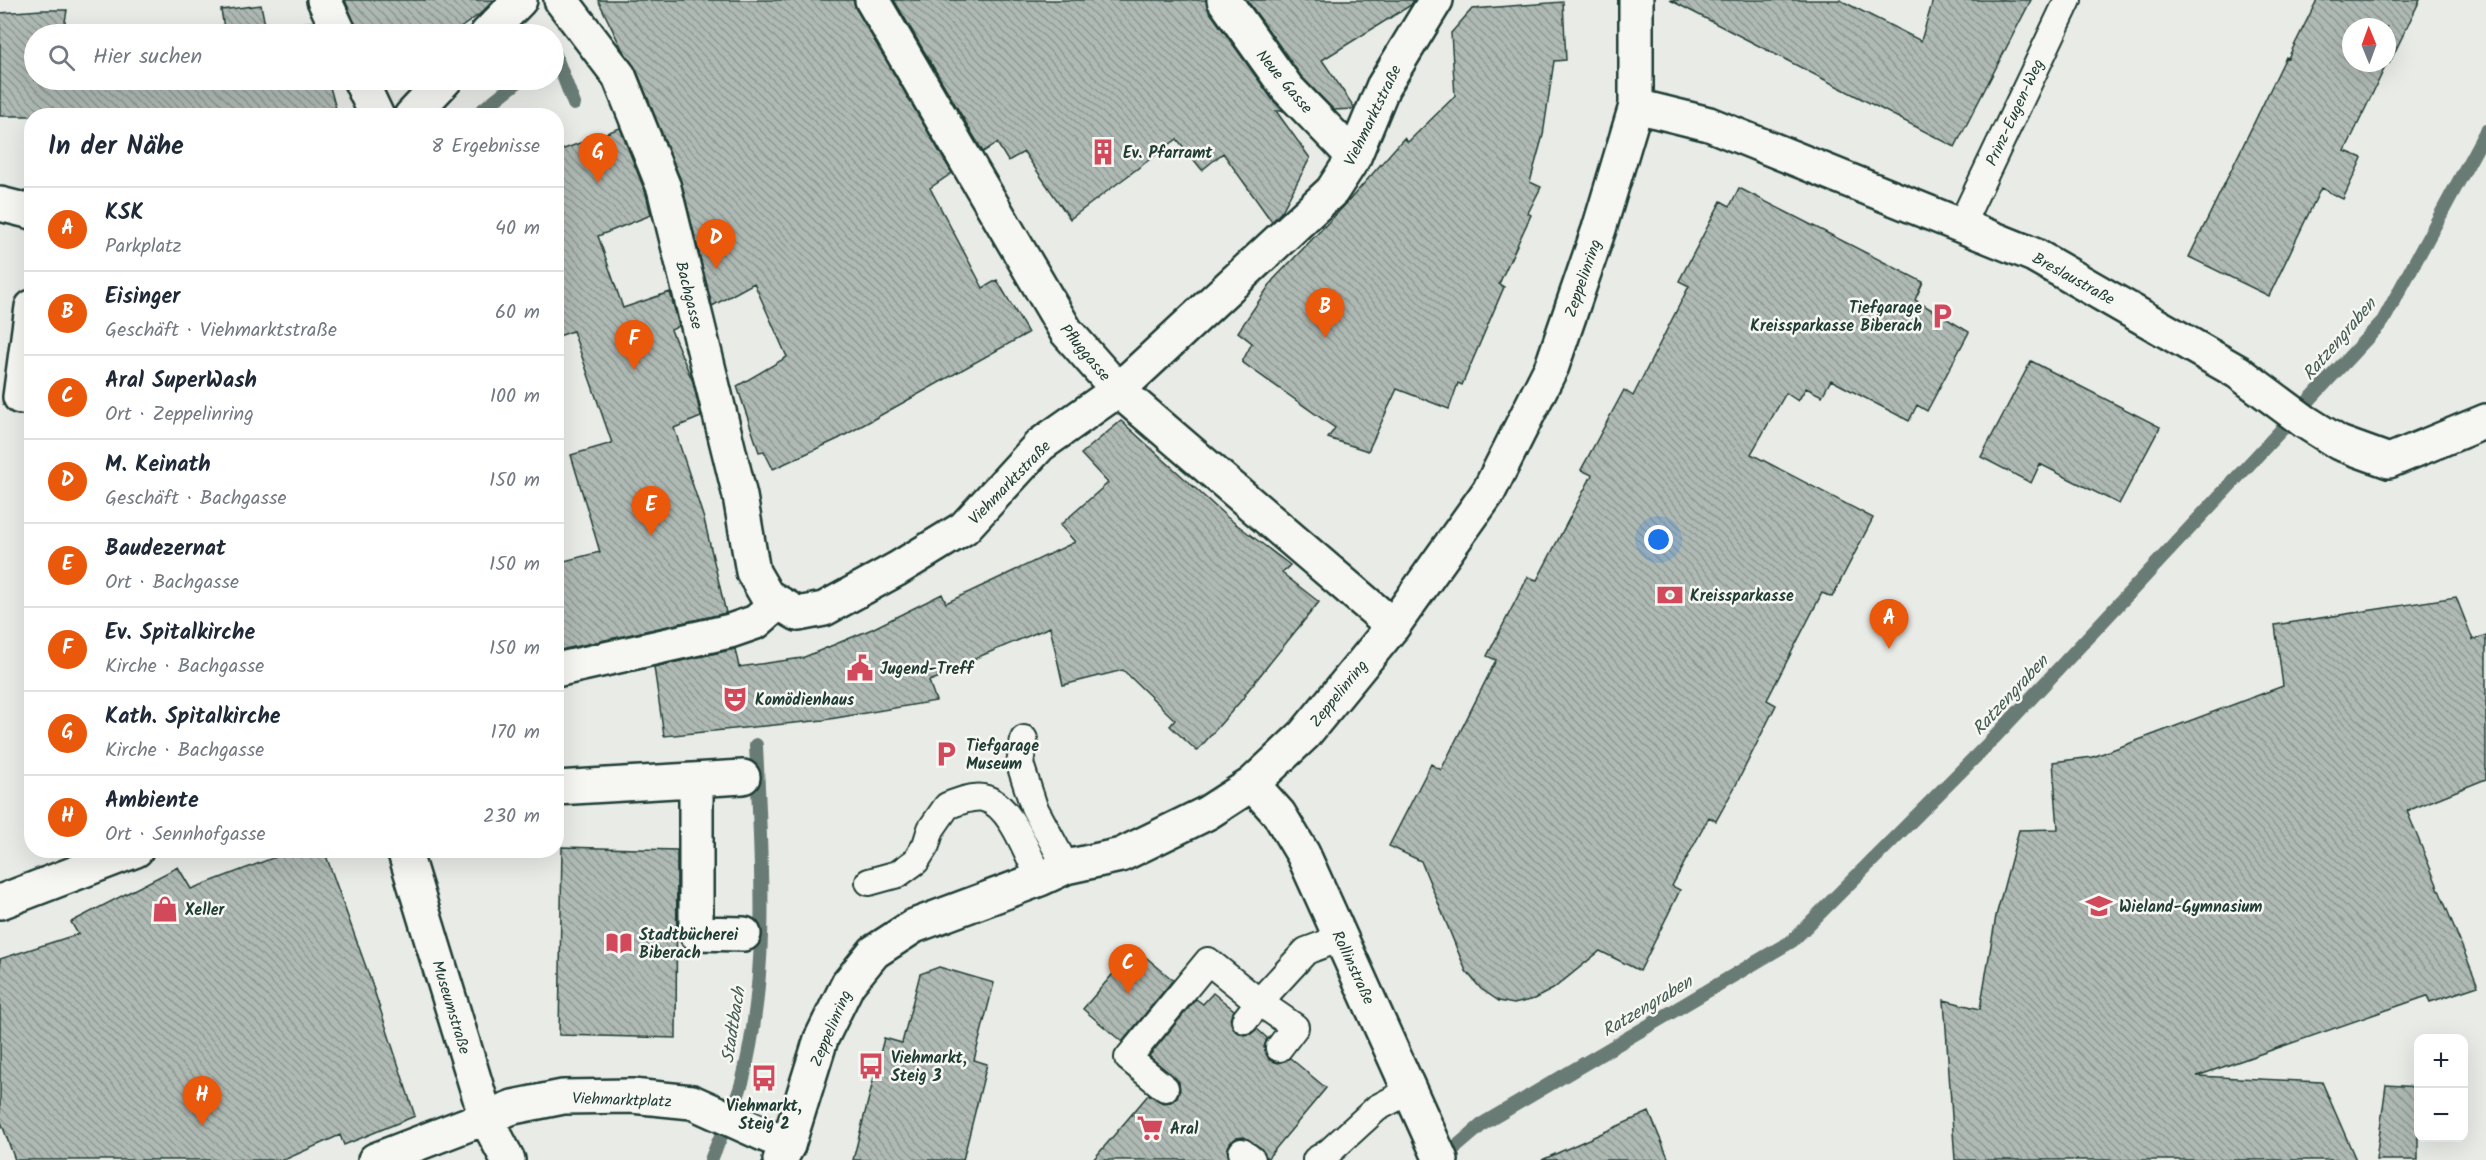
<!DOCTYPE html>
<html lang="de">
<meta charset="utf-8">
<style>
body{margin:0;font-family:Kalam,sans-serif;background:#f6f6f7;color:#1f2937}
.controls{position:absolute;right:18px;bottom:18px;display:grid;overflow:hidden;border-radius:12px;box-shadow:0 6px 24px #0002}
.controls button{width:54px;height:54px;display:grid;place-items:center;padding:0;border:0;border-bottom:2px solid #e0e1e3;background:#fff;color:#1f2937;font:30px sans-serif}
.compass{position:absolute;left:2342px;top:18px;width:54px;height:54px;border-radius:50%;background:#fff;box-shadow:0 6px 24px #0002;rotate:359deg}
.you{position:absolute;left:1659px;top:540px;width:21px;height:21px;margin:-15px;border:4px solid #fff;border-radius:50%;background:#1a73e8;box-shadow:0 0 0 9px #1a73e833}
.badge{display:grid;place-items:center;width:39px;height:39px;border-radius:50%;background:#ea580c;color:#fff;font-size:20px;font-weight:700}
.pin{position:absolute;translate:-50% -50px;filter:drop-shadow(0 2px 3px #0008)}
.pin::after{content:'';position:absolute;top:32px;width:21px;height:18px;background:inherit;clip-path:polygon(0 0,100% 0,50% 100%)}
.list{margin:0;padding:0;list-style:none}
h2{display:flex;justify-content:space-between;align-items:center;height:78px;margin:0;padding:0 24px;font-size:26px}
h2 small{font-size:20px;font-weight:400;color:#747a83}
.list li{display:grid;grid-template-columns:39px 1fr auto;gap:18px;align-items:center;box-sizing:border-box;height:84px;padding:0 24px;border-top:2px solid #e0e1e3}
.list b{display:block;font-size:22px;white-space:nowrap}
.list p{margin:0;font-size:20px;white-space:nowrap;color:#747a83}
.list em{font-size:20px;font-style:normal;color:#747a83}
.icon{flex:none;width:33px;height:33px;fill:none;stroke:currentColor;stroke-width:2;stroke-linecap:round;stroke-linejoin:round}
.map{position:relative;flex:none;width:2486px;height:1160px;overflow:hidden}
.search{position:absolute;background:#fff;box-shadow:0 6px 24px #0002;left:24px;top:24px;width:540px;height:66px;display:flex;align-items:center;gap:15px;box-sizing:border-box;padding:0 21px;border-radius:33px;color:#747a83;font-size:22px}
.panel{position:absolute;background:#fff;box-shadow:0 6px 24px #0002;left:24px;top:108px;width:540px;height:750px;border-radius:24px}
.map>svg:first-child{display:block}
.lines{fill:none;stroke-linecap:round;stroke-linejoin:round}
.stream{stroke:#687c75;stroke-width:14}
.building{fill:url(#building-back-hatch);stroke:#1f3d34;stroke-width:1.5}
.lane-casing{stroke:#1f3d34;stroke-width:30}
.street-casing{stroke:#1f3d34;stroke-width:38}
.secondary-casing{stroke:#1f3d34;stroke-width:38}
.lane{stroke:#f6f6f2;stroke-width:26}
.street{stroke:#f6f6f2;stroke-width:33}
.secondary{stroke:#f6f6f2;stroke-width:33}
.labels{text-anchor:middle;stroke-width:5;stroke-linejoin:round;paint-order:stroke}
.street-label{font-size:16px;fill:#1f3d34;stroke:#f6f6f2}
.poi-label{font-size:16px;font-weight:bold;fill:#1f3d34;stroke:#f6f6f2;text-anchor:start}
.water-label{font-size:18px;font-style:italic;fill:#445c54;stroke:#f6f6f2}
</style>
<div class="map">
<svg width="2486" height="1160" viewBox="0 0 2486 1160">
<defs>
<pattern id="building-back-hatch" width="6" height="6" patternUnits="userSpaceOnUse" patternTransform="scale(1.5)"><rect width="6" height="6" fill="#b0bab5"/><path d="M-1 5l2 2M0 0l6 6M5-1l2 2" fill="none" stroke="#8f9894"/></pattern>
</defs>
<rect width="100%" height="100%" fill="#e9ebe7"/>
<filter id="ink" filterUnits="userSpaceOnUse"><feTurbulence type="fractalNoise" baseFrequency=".0167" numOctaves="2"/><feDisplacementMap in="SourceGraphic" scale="12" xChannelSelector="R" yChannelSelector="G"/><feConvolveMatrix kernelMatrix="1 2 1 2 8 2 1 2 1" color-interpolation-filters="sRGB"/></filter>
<g filter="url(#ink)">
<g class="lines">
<path class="stream" d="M554,52L574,104
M475,116L520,80
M1442,1159L1484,1123L1792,941L1992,740L2383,321L2486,131
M711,1160C721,1134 736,1106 743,1079C770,969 761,857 756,745"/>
</g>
<path class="building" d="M345,0H494L481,13L452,34H359Z
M598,0H853L856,9L952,173L930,188L983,288L997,280L1028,333L838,439L773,469L764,451L759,452L737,386L787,357L754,283L712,306L681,181L636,69L622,49Z
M894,0H1206L1209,11L1272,99L1283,111H1276L1310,158L1282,211L1272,222L1223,153L1202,170L1177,139L1070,219L1024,152L1008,161L997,143L983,152Z
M1247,0H1414L1411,5L1322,60L1354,107L1353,109L1334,110L1301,76Z
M1670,0H1840L1921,41L1933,0H2031L1955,147Z
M2317,0H2420L2389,64L2387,27H2351V63H2387L2345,151L2362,158L2343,199L2321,188L2269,296L2189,257L2286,57L2288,58Z
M1563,2L1566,60L1554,61L1543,135L1530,182L1541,187L1528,213L1531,215L1499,284L1504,287L1462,385L1458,383L1449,409L1397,389L1368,451L1328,438L1335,428L1242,362L1252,343L1238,332L1273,280L1345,205L1404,138L1408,142L1455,96L1451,33L1472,9Z
M261,5L265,25L314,22L320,34H221H225L221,10Z
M42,10H67L63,34H34V80H328L338,116H0V13Z
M620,128L646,194L651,215L598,236L623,308L670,292L679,326L671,330L693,382L701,417L674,428L704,519L726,613L556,651V563L600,552L571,455L612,443L573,331L556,337V152Z
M1739,188L1923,282L1915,300L1969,332L1927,411L1917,405L1909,421L1831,380L1822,396L1806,388L1798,401L1786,393L1751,454L1873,518L1832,597L1822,593L1767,700L1776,705L1737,783L1716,821L1709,817L1672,886L1680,890L1640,971L1600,951L1553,989L1534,999L1514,1004L1499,1001L1481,989L1466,971L1421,861L1389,846L1431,764L1441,770L1496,660L1487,656L1528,577L1537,580L1592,475L1581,470L1624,390L1633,396L1689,286L1679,281L1721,201L1730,206Z
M2031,361L2160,427L2119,504L2040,464L2031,483L1981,457Z
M1121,421L1228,518L1290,565L1282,573L1319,602L1245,694L1246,695L1197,751L1170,726L1175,720L1123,670L1063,685L1050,627L971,660L973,665L929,681L936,701L824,720L664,736L654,667L735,649L739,667L802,658L872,629L942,594L946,603L1075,542L1060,525L1108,483L1081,454Z
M2456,597L2473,640L2486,635V779L2407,811L2478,986L2430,1002L2427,996L2197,1076L2322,1082L2356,1160H1955L1944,1000L1980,1009L1996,916L2019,830L2058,829L2053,762L2093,757L2283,686L2275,625Z
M562,847L677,850L676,1038L559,1035Z
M294,850H324L371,981L415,1116L344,1145L340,1135L284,1160H15L0,1119V959L78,934L71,922L178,867L191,889Z
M1135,948L1173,980L1122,1042L1083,1009Z
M939,967L994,983L974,1060L987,1064L963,1160H853L884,1038L902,1043L920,974Z
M1213,993L1234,1010L1230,1019L1235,1031L1244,1035L1251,1034L1257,1029L1267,1038L1264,1047L1269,1060L1278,1063L1290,1058L1326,1088L1267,1159L1261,1148L1244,1137L1236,1138L1230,1143L1227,1150L1230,1160H1093L1149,1094L1163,1103L1171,1102L1177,1097L1180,1090L1179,1082L1149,1056L1196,999L1203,1004Z
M2386,1085L2418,1087V1160H2376Z
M1649,1112L1669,1160H1542Z"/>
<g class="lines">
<g class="lane-casing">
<path id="lane" d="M1961,225L2068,0
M1024,739L1020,764L1034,807L1066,867
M869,882L898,874L916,861L926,845L931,829L947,806C957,802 972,796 983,798C1011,803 1028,856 1040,879
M1245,1020L1259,1002L1295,1027L1279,1048
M1165,1088L1128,1058L1208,961L1259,1002L1306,951L1341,938
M1242,1152L1252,1160
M1316,1160L1329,1152L1377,1108L1411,1090"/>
</g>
<g class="street-casing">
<path id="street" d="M324,0L340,34
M561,0L619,76L664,188L740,496L753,572L767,596L798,614L824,609L897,569L964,528L1040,445L1118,390L1332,191L1354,157L1383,87L1436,0
M872,0L1066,331L1118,390L1393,626
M1224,0L1287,88L1354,157
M487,34L520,0
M360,80L377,116
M1636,106L1709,124L2034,255L2238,372L2304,421L2339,443L2389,461L2486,421
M411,116L445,80
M0,204L32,212
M20,397L32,307
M556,670L730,631L756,622L778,603
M696,780V933L744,934
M556,788L743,777
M404,850L486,1118L508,1160
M0,902L136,850
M375,1160L513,1107L563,1097L632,1096L692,1102L788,1145"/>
</g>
<g class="secondary-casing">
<path id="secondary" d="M1252,784L1279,814L1303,854L1441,1160
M780,1160L788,1145L821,1039L848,984L874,952L914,926L1040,879L1066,867L1121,855L1207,813L1252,784L1304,735L1393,626L1489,491L1552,366L1599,229L1636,106V0"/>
</g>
<use href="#lane" class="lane"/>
<use href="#street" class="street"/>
<use href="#secondary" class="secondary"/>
</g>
</g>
<defs>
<g id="building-bare" transform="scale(2.07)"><path d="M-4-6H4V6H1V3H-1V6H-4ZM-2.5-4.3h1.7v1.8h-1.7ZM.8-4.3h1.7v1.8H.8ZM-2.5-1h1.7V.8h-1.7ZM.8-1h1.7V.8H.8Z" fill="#d1495b" stroke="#f6f6f2" stroke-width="2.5" paint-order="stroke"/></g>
<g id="parking-bare" transform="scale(2.07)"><path d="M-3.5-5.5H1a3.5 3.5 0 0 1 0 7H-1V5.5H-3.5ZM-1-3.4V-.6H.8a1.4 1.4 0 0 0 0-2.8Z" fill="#d1495b" stroke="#f6f6f2" stroke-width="2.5" paint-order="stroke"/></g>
<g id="bank-bare" transform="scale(2.07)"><path d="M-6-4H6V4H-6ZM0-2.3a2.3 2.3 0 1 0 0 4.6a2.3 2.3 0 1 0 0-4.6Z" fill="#d1495b" stroke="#f6f6f2" stroke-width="2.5" paint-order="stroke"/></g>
<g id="civic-bare" transform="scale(2.07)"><path d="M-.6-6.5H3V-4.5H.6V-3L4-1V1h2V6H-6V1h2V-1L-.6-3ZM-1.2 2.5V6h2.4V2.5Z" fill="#d1495b" stroke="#f6f6f2" stroke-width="2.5" paint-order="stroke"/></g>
<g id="theatre-bare" transform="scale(2.07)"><path d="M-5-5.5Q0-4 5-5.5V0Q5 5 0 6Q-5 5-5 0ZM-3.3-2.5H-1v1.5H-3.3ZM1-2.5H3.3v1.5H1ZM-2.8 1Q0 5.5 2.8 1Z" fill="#d1495b" stroke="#f6f6f2" stroke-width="2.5" paint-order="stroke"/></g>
<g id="school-bare" transform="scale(2.07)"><path d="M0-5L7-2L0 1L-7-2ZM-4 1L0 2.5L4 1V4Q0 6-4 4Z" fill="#d1495b" stroke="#f6f6f2" stroke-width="2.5" paint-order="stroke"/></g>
<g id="shop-bare" transform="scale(2.07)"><path d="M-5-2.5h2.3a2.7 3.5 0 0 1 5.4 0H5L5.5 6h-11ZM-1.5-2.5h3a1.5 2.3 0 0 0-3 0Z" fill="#d1495b" stroke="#f6f6f2" stroke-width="2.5" paint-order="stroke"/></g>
<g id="library-bare" transform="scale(2.07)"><path d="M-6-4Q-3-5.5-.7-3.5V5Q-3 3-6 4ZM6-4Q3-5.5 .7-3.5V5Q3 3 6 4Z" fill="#d1495b" stroke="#f6f6f2" stroke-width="2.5" paint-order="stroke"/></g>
<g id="bus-bare" transform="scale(2.07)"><path d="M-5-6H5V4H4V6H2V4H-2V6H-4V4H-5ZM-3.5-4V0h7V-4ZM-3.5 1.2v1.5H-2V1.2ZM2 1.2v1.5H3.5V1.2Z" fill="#d1495b" stroke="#f6f6f2" stroke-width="2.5" paint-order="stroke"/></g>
<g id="supermarket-bare" transform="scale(2.07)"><path d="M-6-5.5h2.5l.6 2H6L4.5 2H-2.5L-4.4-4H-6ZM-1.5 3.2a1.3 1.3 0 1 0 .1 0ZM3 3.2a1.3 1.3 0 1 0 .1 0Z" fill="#d1495b" stroke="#f6f6f2" stroke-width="2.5" paint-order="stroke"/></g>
</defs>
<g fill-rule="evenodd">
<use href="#building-bare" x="1103" y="152"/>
<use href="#parking-bare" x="1942" y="316"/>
<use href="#bank-bare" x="1670" y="595"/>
<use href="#civic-bare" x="860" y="668"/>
<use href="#theatre-bare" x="735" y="699"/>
<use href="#parking-bare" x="946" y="754"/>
<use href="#school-bare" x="2099" y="906"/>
<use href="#shop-bare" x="165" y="909"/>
<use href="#library-bare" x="619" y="943"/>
<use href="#bus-bare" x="871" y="1066"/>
<use href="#bus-bare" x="764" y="1078"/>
<use href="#supermarket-bare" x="1150" y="1128"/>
</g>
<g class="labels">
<g class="street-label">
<text transform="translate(1285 81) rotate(50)" y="6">Neue Gasse</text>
<text transform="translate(2014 112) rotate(-65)" y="6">Prinz-Eugen-Weg</text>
<text transform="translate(1372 115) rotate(-64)" y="6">Viehmarktstraße</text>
<text transform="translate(1582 278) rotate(-71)" y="6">Zeppelinring</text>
<text transform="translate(2074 278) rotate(29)" y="6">Breslaustraße</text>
<text transform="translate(690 295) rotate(76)" y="6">Bachgasse</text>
<text transform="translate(1086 352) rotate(50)" y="6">Pfluggasse</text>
<text transform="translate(1009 482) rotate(-46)" y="6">Viehmarktstraße</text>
<text transform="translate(1338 693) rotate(-51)" y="6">Zeppelinring</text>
<text transform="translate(1354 967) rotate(65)" y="6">Rollinstraße</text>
<text transform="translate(452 1007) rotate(73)" y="6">Museumstraße</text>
<text transform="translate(830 1028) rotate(-67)" y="6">Zeppelinring</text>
<text transform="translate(622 1099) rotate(2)" y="6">Viehmarktplatz</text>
</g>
<g class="poi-label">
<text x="1123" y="158">Ev. Pfarramt</text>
<text x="1922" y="313" text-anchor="end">Tiefgarage<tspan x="1922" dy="18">Kreissparkasse Biberach</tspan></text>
<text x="1690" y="601">Kreissparkasse</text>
<text x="880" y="674">Jugend-Treff</text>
<text x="755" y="705">Komödienhaus</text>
<text x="966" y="751">Tiefgarage<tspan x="966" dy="18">Museum</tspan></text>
<text x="2119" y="912">Wieland-Gymnasium</text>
<text x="185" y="915">Xeller</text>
<text x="639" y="940">Stadtbücherei<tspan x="639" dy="18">Biberach</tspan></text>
<text x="891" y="1063">Viehmarkt,<tspan x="891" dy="18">Steig 3</tspan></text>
<text x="764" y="1111" text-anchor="middle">Viehmarkt,<tspan x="764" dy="18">Steig 2</tspan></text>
<text x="1170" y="1134">Aral</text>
</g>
<g class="water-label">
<text transform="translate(2339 339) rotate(-49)" y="6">Ratzengraben</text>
<text transform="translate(2010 695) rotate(-47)" y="6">Ratzengraben</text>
<text transform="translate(1647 1006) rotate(-31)" y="6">Ratzengraben</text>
<text transform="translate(733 1025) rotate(-81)" y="6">Stadtbach</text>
</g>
</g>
</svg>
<div class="controls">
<button>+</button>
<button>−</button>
</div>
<svg class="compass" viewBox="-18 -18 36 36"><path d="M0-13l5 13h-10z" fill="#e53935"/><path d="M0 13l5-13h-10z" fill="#747a83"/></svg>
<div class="you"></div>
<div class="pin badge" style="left:1889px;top:649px">A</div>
<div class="pin badge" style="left:1325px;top:338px">B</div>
<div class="pin badge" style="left:1128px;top:994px">C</div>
<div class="pin badge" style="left:716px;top:269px">D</div>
<div class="pin badge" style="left:651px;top:536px">E</div>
<div class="pin badge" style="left:634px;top:370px">F</div>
<div class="pin badge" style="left:598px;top:183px">G</div>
<div class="pin badge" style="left:202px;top:1126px">H</div>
<div class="search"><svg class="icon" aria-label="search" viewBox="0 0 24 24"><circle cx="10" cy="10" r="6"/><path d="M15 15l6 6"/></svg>Hier suchen</div>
<section class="panel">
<h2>In der Nähe<small>8 Ergebnisse</small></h2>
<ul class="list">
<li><span class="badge">A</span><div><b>KSK</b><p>Parkplatz</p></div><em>40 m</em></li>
<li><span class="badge">B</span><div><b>Eisinger</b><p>Geschäft · Viehmarktstraße</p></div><em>60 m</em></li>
<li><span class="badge">C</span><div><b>Aral SuperWash</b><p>Ort · Zeppelinring</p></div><em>100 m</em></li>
<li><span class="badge">D</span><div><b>M. Keinath</b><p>Geschäft · Bachgasse</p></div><em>150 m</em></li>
<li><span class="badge">E</span><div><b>Baudezernat</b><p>Ort · Bachgasse</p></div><em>150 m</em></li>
<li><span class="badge">F</span><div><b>Ev. Spitalkirche</b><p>Kirche · Bachgasse</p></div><em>150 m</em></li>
<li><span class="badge">G</span><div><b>Kath. Spitalkirche</b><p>Kirche · Bachgasse</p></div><em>170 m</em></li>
<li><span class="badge">H</span><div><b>Ambiente</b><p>Ort · Sennhofgasse</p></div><em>230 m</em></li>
</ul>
</section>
</div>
